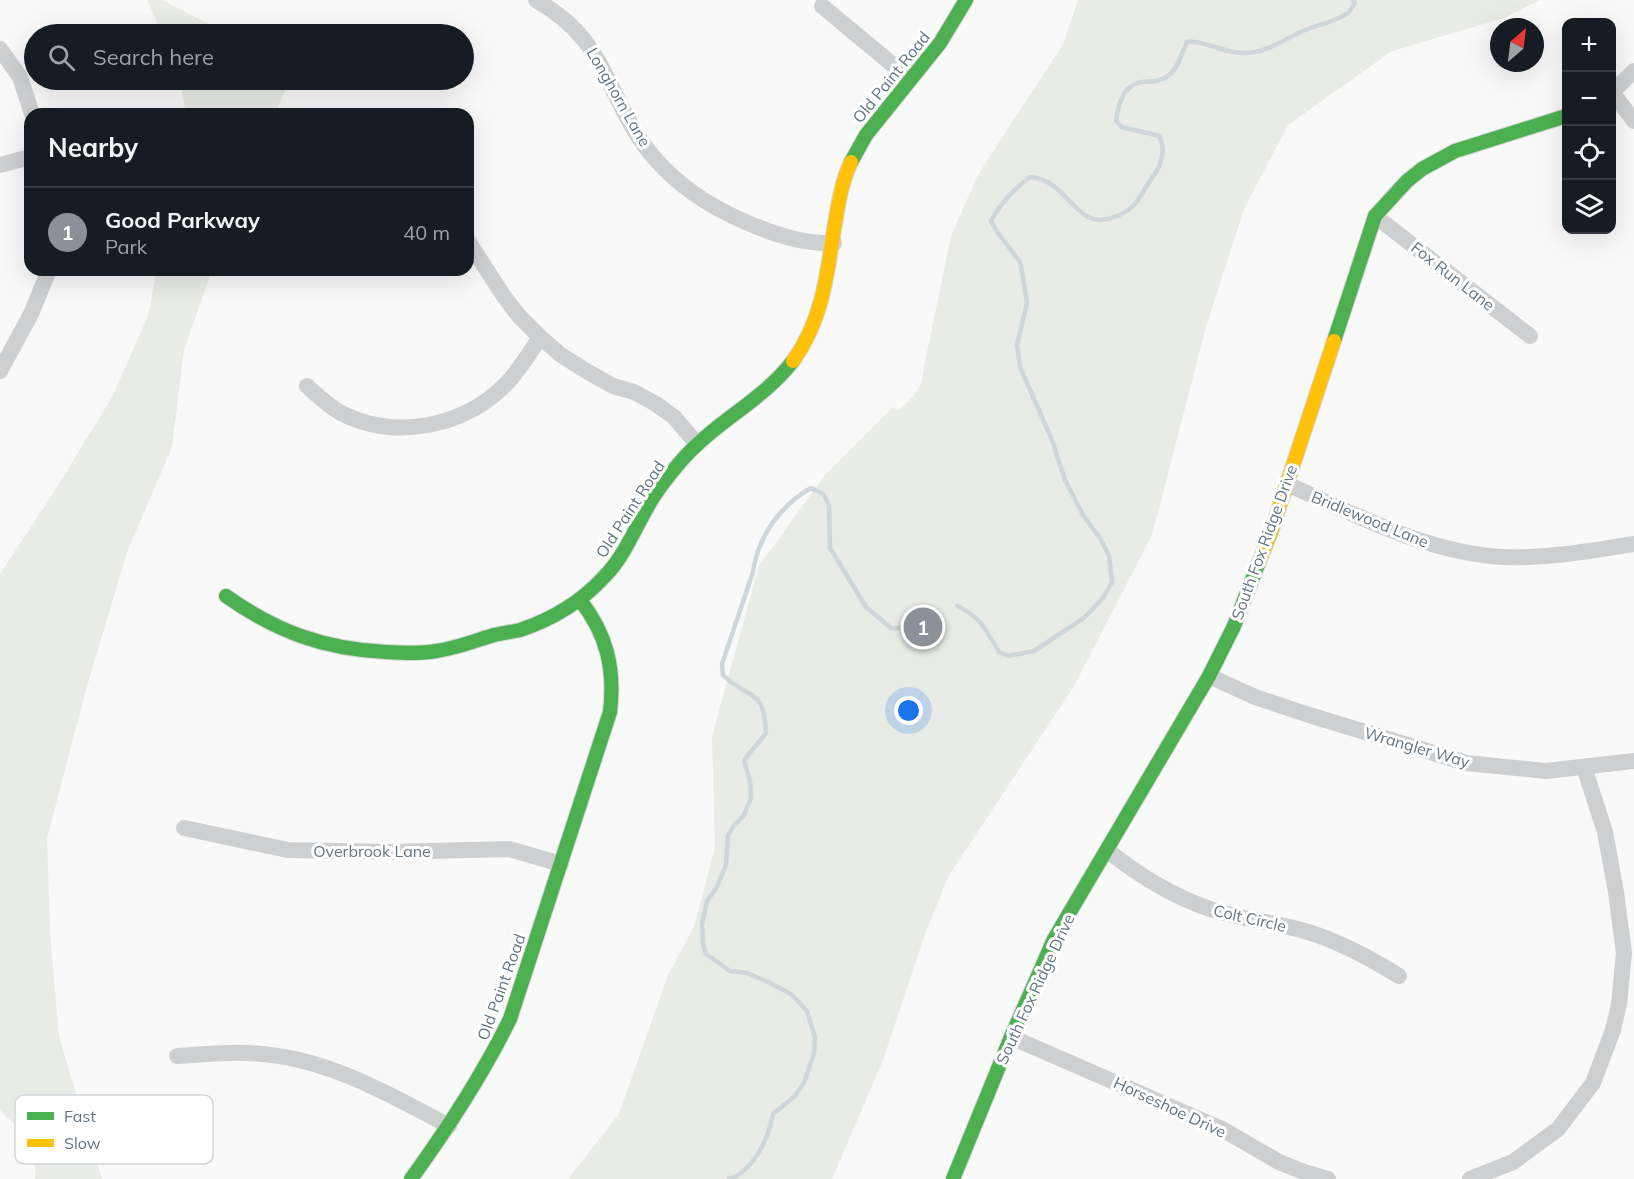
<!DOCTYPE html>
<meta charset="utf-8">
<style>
body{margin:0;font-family:Mulish,sans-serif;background:#20242c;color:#f1f3f6}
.controls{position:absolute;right:18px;top:18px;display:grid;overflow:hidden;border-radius:12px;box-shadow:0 6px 24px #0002}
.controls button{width:54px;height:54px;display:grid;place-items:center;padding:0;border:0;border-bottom:2px solid #363941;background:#171b24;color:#f1f3f6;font:30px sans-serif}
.compass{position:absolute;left:1490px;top:18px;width:54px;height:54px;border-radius:50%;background:#171b24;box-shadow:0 6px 24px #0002;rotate:28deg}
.you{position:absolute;left:909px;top:711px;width:21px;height:21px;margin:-15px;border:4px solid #fff;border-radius:50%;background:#1a73e8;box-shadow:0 0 0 9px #1a73e833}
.badge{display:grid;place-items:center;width:39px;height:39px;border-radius:50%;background:#8c9099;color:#fff;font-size:20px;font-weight:700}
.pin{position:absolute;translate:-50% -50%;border:3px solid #fff;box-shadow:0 2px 6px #0006}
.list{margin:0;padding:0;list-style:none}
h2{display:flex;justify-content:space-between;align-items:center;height:78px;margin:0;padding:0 24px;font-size:26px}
h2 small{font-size:20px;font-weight:400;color:#9ea1a6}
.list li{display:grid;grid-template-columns:39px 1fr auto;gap:18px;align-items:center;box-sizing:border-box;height:90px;padding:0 24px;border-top:2px solid #363941}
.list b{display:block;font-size:22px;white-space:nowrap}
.list p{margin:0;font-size:20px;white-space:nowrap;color:#9ea1a6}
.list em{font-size:20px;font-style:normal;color:#9ea1a6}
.icon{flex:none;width:33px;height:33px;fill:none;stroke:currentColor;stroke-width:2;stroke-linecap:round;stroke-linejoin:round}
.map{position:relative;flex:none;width:1634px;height:1179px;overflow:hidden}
.search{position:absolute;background:#171b24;box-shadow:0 6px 24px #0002;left:24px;top:24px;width:450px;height:66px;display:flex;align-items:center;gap:15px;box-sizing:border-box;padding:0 21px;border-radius:33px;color:#9ea1a6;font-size:22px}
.panel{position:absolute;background:#171b24;box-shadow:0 6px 24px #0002;left:24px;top:108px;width:450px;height:168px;border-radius:18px}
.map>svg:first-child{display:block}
.green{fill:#e8ebe6}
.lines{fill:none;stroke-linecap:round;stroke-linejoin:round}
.stream{stroke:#ced6d9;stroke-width:4.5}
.fast-casing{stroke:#d5d6d7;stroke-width:16}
.slow-casing{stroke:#d5d6d7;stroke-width:16}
.street{stroke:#cecfd0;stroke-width:16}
.fast{stroke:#4caf50;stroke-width:14}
.slow{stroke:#ffc107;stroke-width:14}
.labels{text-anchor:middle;stroke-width:6;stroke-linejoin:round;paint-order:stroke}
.street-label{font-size:16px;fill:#657683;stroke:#fff}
.key{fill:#fff;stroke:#d1d6da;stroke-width:1.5}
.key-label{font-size:16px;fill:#657683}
</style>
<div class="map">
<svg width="1634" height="1179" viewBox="0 0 1634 1179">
<rect width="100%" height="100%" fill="#f9f9f9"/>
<path class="green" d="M147,0H162L228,34H162Z
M1078,0H1540L1504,18L1392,51L1288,125L1244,209L1206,327L1152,535L1073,688L949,875L925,934L883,1060L832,1179H568L619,1114L668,975L694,927L715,847L712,736L759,566L825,475L893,407L898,411C911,398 922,391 923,372L951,236L978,175L1063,44Z
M180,80H290L275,114H186Z
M157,270H212L184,350L172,447L127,552L85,693L47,839L50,932L59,1037L102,1179H35C38,1149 21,1130 0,1110V574L54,492L112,397L148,316Z"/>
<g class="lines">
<path class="stream" d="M957,606C981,617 986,630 999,652L1008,656L1034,651L1084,618L1103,598L1112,582L1109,556L1100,538L1083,515L1065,480L1052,440L1020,367L1017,345L1027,303L1023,277L1020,262L998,233L991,221C1000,204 1014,189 1030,177C1070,180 1075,233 1114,217C1121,215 1129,210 1134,205C1142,196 1147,184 1154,175C1162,164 1166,148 1159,136L1122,127L1116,121C1118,105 1123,84 1142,82C1152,81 1161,82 1169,75C1178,69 1182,52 1187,42C1205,40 1225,54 1245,53C1267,53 1286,38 1305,30C1320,24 1335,22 1348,13C1352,10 1353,6 1355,2L1353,0
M729,1179C754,1171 769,1137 773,1114L795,1096L804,1083L814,1053L815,1037L807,1011L791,994L768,982L747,973L730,971L706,954L703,944L702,924L707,901L716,889L726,865L728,836L733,827L744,815L751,798L750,781L744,760L766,733C764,686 749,701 723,675L722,664L753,572C758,536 780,506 811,488L823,494L829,505L830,548L866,607L891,628H906L931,613"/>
<g class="fast-casing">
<path id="fast" d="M851,162L866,135L940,43L966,0
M1334,341L1375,216L1407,181L1422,169L1455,151L1566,116
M226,596C277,632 324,649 386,652C403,653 420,654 436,651C456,648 474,641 494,635C502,633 511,632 520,630C553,619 581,602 604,577C624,557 633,532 647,508C656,491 669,475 682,460C715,422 762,401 793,361
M411,1179C448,1128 482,1076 510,1019L610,712C615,669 607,634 580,600
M953,1179L1011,1037L1054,939L1209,676L1234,626L1259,562"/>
</g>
<g class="slow-casing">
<path id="slow" d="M793,361C822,321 827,276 834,229C838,207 841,183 851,162
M1259,562L1271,532L1334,341"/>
</g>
<path class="street" d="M536,0C598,36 600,71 633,128C662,178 709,209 763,229C786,238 809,244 834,243
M822,6L910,79
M0,49L20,77L32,114
M1612,92L1634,121
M1612,92L1634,71
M0,165L30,157
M1375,216L1530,336
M468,241L503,295L519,316L540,337L561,355L588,372L613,386L634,392L656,404L674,417L697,444
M0,371L31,314L49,270
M307,386C318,396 329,407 343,414C396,440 463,427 505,385C519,371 529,354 540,337
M1287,484C1356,515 1425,552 1502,557C1546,559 1590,551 1634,544
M1209,676L1255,697L1306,714L1466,763L1546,771L1634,761
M184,828L288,850L389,852L509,849L561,864
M1107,850C1138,875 1172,896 1210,909C1242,920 1276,922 1308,932C1341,942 1370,958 1399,976
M1011,1037L1222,1129L1279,1162L1304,1172L1328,1179
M177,1056C200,1055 224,1052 247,1053C321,1055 386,1092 449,1126
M1470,1179L1513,1162L1558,1129L1593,1083L1613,1030L1619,1004L1624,953L1616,892L1605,832L1584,767"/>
<use href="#fast" class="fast"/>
<use href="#slow" class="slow"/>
</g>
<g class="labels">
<g class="street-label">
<text transform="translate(891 77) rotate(-51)" y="6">Old Paint Road</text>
<text transform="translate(619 97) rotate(60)" y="6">Longhorn Lane</text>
<text transform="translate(1453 276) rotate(38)" y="6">Fox Run Lane</text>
<text transform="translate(630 509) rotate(-57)" y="6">Old Paint Road</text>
<text transform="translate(1370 519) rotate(22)" y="6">Bridlewood Lane</text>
<text transform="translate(1264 542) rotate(-70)" y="6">South Fox Ridge Drive</text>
<text transform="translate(1417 747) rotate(16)" y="6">Wrangler Way</text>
<text x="372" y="857">Overbrook Lane</text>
<text transform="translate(1250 918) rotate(13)" y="6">Colt Circle</text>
<text transform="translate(501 987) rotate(-70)" y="6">Old Paint Road</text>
<text transform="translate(1035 989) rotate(-65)" y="6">South Fox Ridge Drive</text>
<text transform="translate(1170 1107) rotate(25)" y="6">Horseshoe Drive</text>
</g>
</g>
<rect x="15" y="1095" width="198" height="69" rx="9" class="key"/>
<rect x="27" y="1112" width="27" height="8" fill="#4caf50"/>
<rect x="27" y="1139" width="27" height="8" fill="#ffc107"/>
<g class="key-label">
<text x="64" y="1122">Fast</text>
<text x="64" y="1149">Slow</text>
</g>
</svg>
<div class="controls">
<button>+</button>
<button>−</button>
<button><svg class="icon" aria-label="locate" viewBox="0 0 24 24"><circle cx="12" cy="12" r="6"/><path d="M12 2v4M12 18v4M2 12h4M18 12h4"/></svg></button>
<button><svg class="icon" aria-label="layers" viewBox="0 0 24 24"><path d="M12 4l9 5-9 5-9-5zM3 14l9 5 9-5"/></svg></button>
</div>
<svg class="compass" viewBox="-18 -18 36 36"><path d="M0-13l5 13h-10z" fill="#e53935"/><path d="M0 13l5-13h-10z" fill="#9ea1a6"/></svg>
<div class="you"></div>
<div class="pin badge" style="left:923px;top:627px">1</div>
<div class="search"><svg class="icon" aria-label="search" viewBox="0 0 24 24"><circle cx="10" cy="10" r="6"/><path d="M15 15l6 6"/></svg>Search here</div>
<section class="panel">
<h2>Nearby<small></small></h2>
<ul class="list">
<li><span class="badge">1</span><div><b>Good Parkway</b><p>Park</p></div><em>40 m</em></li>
</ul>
</section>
</div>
